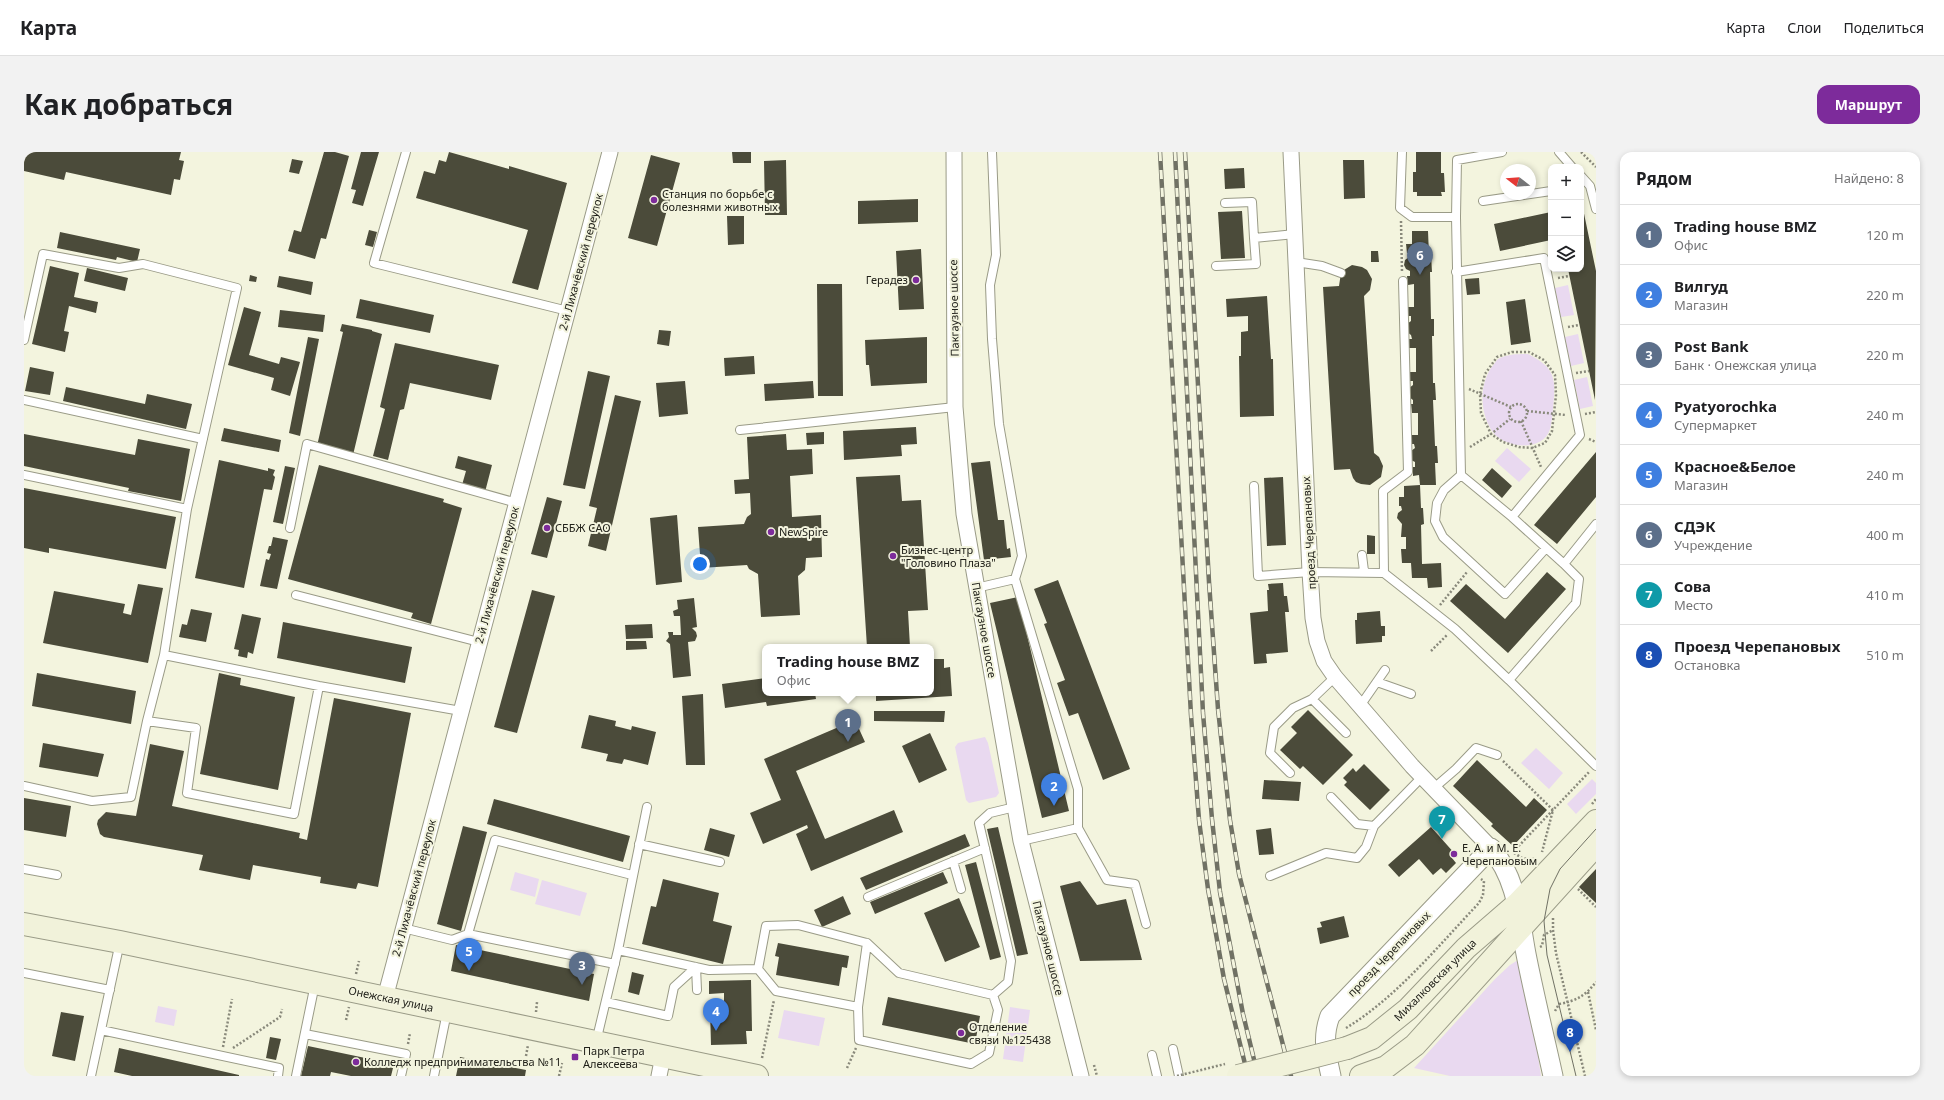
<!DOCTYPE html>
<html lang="ru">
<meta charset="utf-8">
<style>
body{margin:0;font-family:"Noto Sans",sans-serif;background:#f2f2f2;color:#202124}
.controls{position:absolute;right:12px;top:12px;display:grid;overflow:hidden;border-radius:8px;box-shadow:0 2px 6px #0003}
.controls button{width:36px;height:36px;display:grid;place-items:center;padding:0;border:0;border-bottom:1px solid #e0e0e0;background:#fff;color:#202124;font:20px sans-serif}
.compass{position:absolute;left:1476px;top:12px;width:36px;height:36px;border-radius:50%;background:#fff;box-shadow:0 2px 6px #0003;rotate:287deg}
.you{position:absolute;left:676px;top:412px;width:14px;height:14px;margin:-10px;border:3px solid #fff;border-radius:50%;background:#1a73e8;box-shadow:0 0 0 6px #1a73e833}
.badge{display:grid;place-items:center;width:26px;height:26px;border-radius:50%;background:#7d2b9b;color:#fff;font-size:13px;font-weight:700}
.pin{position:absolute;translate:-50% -33px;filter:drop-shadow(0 1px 2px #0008)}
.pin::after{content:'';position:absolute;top:21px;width:14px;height:12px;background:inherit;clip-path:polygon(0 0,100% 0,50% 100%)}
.popup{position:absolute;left:738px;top:492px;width:172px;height:52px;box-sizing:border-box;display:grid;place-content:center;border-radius:8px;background:#fff;filter:drop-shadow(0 1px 3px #0005);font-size:13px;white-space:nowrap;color:#757577}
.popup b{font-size:15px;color:#202124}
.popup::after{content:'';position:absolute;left:50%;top:100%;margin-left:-8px;border:8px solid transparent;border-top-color:#fff}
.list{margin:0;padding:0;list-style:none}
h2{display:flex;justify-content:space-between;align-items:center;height:52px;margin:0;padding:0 16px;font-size:17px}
h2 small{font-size:13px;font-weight:400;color:#757577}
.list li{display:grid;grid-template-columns:26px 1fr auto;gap:12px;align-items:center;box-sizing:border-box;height:60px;padding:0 16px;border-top:1px solid #e0e0e0}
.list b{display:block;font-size:15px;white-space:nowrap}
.list p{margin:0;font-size:13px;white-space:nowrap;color:#757577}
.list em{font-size:13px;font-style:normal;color:#757577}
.icon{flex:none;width:22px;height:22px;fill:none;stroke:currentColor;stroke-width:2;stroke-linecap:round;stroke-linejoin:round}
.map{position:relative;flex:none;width:1572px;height:924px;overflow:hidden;border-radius:12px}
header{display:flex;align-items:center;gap:24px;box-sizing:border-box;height:56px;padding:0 20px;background:#fff;border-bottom:1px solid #e0e0e0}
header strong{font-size:19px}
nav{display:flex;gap:22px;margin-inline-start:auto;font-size:14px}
.intro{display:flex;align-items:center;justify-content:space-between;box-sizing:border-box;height:96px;padding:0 24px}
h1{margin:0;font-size:28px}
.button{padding:10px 18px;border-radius:12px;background:#7d2b9b;color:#fff;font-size:14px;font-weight:700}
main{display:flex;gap:24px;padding:0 24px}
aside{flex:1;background:#fff;border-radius:12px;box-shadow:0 2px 6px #0003}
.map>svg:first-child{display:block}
.green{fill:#e9d9f0}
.building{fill:#4b4b3a}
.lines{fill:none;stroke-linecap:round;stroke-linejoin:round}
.service-casing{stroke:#9a9b87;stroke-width:10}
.minor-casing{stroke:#9a9b87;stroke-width:17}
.tertiary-casing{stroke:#9a9b87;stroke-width:21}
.secondary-casing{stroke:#9a9b87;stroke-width:24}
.path{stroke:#89897b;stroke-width:2.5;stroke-dasharray:2 2;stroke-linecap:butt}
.service{stroke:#fff;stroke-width:8}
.minor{stroke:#fff;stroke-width:15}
.tertiary{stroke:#fff;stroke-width:19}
.secondary{stroke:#f1f2da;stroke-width:22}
.tram{stroke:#707164;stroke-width:1}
.rail-casing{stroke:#707164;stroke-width:4.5}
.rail{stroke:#f3f4de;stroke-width:3;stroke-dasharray:9;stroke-linecap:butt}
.secondary-bridge-casing{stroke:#9a9b87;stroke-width:24;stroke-linecap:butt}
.path-bridge{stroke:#89897b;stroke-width:2.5;stroke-dasharray:2 2;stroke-linecap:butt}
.secondary-bridge{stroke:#f1f2da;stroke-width:22}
.poi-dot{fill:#7d2b9b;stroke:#f3f4de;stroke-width:1.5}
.labels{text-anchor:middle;stroke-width:4;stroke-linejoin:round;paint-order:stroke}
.poi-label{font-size:11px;fill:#21211a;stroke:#f3f4de;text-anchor:start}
.street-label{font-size:11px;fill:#21211a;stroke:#f3f4de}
</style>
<header>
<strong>Карта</strong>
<nav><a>Карта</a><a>Слои</a><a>Поделиться</a></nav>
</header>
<div class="intro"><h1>Как добраться</h1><a class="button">Маршрут</a></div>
<main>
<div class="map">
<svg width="1572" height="924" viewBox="0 0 1572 924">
<rect width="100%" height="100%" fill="#f3f4de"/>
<path class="green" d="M1544,133L1550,163L1537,165L1531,136Z
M1554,182L1560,211L1547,214L1541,185Z
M1504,202C1532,216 1532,227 1529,256C1528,263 1528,271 1526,277C1519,301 1479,296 1468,279C1456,260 1455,235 1467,216C1469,214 1472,209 1474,207C1483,202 1495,202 1504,202Z
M1563,225L1569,254L1556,257L1550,228Z
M1483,296L1507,317L1495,330L1471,309Z
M961,585L964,591L975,641L972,645L945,651L942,648L931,595L934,591Z
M1512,596L1539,621L1525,637L1497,611Z
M1568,627L1572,631V642L1552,662L1543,652Z
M491,720L515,727L511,745L486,738Z
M518,728L563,741L556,764L511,752Z
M1494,808L1508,865L1517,924H1426L1390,916L1471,827L1486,813Z
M134,854L153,858L150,874L131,870Z
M986,855L1006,858L999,910L979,907Z
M760,858L801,866L795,894L754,886Z"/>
<path class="building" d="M0,0H157L155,8L160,9L156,28L150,27L147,43L42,20L40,28L0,19Z
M300,0H311L325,4L302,87L297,86L291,107L264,99L270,78L277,80Z
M337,0H355L339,54L328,51L332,38L327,37Z
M425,0L485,17V14L543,31L514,138L488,131L504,78L392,46L400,19L411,22L415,8L422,10Z
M708,0H727V11H709Z
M1392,0H1417V21H1420L1421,40H1417L1418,44H1393V40H1389V20H1392Z
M627,3L656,11L633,94L604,86Z
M268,7L279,9L275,22L265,20Z
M762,8L763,63H741L740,9Z
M1319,8H1340L1341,46L1320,47Z
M1220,16L1221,36L1201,37L1200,17Z
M894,47V70L834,72V49Z
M1558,52L1572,119L1571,248L1544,117H1557Z
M1218,59L1221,106L1197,107L1194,60Z
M1527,60V88L1476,99L1470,72Z
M703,64H720V92L704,93Z
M345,78L353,80L349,95L341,93Z
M1388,79H1404L1405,103H1407L1408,120H1406L1407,167H1410V184H1408L1409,231H1411L1412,248H1409L1411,294H1413L1414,311H1411L1412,333H1396L1395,323L1389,324V315H1391V310L1387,308V299L1391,296L1390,292H1388V283H1394V261H1388L1387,252H1389V248L1385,245V236L1389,233V229H1386V220H1392V196H1385V187H1388L1387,183L1383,180V172L1387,169V164H1384V155H1390V132L1384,133L1383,124H1386V119L1382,117L1380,113L1381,108L1385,105V101H1383L1382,92H1388Z
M36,80L116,97L113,110L93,105L92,108L33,96Z
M897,97L900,157L875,158L872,99Z
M1347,99H1354L1355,110H1347Z
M1328,113L1338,115L1343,118L1348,127L1346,138L1340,144L1350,301L1355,305L1359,314L1357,325L1346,333L1337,332L1332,330L1329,326L1326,317L1310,318L1299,135L1315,134L1317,121L1320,118Z
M26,114L55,121L50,145L74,150L72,161L45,154L40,179L45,180L41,200L8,192Z
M63,116L104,126L101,139L60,129Z
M226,123L233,125L232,130L225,129Z
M255,124L289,130L287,143L253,135Z
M1455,126L1456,142L1443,143L1441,127Z
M793,132H818L819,244H794Z
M1243,144L1247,207H1249L1250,264L1216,265L1215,204H1217V180L1224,179V164L1203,165L1202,147Z
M336,147L410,163L406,181L332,166Z
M1501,147L1507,190L1487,193L1482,150Z
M220,155L237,160L225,203L255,212L257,205L276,210L266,244L247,238L250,226L204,213Z
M256,158L301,163L299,180L254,175Z
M318,172L348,178V179L358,182L329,303L293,294L319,180L316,179Z
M635,178L647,179L645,194L633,192Z
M284,185L295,187L276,284L265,281Z
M903,185V231L847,234L845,213H842L841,188Z
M371,191L475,213L467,248L386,231L380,257L376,258L364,308L349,304L361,257L356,255Z
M730,204L731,222L701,224L700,206Z
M6,215L30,220L26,243L1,239Z
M564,219L586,224L561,337L539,333Z
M661,229L664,262L635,265L632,231Z
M789,229L790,246L741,249L740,232Z
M42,235L121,252L123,242L168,252L162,277L39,249Z
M591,243L617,249L582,399L564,394L573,356L565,354Z
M892,275L893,292L877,293L878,304L820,308L819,279Z
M200,276L257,288L255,300L197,289Z
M800,280V292L783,293L782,281Z
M0,282L111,303L114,287L166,297L157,349L104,339L105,336L0,314Z
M762,282L763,298L788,297L789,322L766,324L768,365L797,363L798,405L782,406L781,418L774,424L776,463L737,465L734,422L725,417L723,413L677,416L674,375L720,372L723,365L727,362L726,341L711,342L710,328L725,327L723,285Z
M1572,300V345L1533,392L1510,373Z
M434,304L468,313L461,340L438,333L442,319L431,316Z
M195,308L244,319V316L251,318L249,323L251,325L248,338L240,337L220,436L171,426Z
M966,309L974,368H980L983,397L986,396L987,405L960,408L947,311Z
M295,313L420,347L419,350L438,356L407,472L387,466L389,461L264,427Z
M261,314L271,316L259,372L249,370Z
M1468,316L1488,334L1478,346L1458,328Z
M876,323L878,349L897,348L904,458L884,459L886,495H843L832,325Z
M1259,325L1262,393L1243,394L1240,326Z
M1396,333L1397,356H1399L1400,372L1397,373L1398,412L1417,411L1418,435L1404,436L1403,426H1388L1387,411H1378L1377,397H1382V385H1377L1378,372L1373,366L1374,361L1378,358L1377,354H1375V345H1380V334Z
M0,336L152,365L142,417L25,396V401L0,396Z
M523,345L538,349L523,406L507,402Z
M653,363L658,430L632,433L626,366Z
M1343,383L1351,384V402H1343Z
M249,385L264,388L253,437L236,434L242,407L245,408L247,402L243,401L245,394H247Z
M1523,420L1542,437L1484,501L1426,449L1442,432L1481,467Z
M1034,428L1106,617L1079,628L1054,561L1045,564L1033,531L1041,528L1020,472L1023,471L1010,437Z
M1259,431L1260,444H1263L1265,460H1261L1264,500L1242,502L1243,511L1230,512L1226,461L1244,459L1243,438H1245L1244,432Z
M114,432L139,436L124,511L19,491L30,439L101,452L99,461L107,463Z
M508,438L531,444L493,581L470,575Z
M994,445L1045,659L1018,666L966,451Z
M670,446L673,475L668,476L672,480L673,484L671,489L664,490L667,524L649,526L646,492L642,489L645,485L644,480H649V483H657L656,464H650L649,459L654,457L653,448Z
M167,457L188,461L182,490L155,485L158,472L163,473Z
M1356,459L1357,474H1361V484H1358V490L1332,492L1331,468H1333V461Z
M218,462L237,466L229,502L224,500L223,506L214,504L215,498L210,497Z
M259,470L388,495L381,531L253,506Z
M628,472L629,486L602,487L601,473Z
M602,489H622L623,497L602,498Z
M907,507H920V516L926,515L928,544L852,549V541H907Z
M13,521L112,539L107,572L8,554Z
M195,521L217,526L216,533L271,545L254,638L176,622Z
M741,526V541H791L792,547L743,554L742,550L701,556L698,532Z
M679,542L681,613H662L658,544Z
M310,546L387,561L354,735L334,731L332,737L296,731L297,725L229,713L226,728L175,718L179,703L80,685L76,682L73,672L74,668L82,660L112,664L126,592L160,599L148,654L276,681L275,686L283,688Z
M1284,558L1329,603L1299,633L1279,614L1276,617L1256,598L1273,581L1267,575Z
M850,559H921L920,570L850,569Z
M565,563L592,569L591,574L607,578L608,574L632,580L624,613L600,607L598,612L582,609L584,602L557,596Z
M831,568L841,590L772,619L801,687L870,658L879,680L787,719L772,682L784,676L783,673L739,692L726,661L757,648L740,607Z
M906,581L923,618L895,631L878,594Z
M19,591L80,602L74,625L15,615Z
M1453,608L1502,655L1510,646L1523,658L1489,694L1467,674L1469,672L1429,634Z
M1340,612L1366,638L1346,658L1320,633L1323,630L1319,626L1329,616L1332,620Z
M1240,628L1277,630L1275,649L1238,647Z
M0,646L47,654L42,685L0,678Z
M470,647L606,684L599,710L463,672Z
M439,674L463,680L437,779L413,772Z
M974,675L1004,802L993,804L963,677Z
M1407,675L1432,703L1428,706L1432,711L1422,721L1417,716L1409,723L1395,707L1375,725L1364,713Z
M686,676L711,683L705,705L680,698Z
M1247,676L1250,702L1235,703L1232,678Z
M941,682L946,694L842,738L836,726Z
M952,710L977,805L966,808L941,713Z
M1572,717V751L1555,735Z
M919,720L924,731L851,762L846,750Z
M639,727L695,741L689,769L708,774L699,812L618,792L627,754L632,755Z
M1056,729L1073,753L1102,747L1118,808L1056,809L1036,734Z
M819,744L827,762L798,775L790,758Z
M935,746L956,795L921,810L900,761Z
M1320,764L1325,785L1296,792L1293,776L1298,775L1296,770Z
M754,791L825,804L823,816L818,815L815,834L752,823L755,805L751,804Z
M432,793L570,822L565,849L427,819Z
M608,820L620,823L615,843L604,840Z
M727,828L728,879H722L723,892L687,893L686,856H700V841L685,842V829Z
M864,845L956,864L951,892L858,873Z
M37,860L60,864L51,909L28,904Z
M246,885L257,887L252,908L242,906Z
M284,894L370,912L367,924H327L307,920L306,924H277Z
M95,896L215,923V924H108L90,920Z
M436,905L502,918L501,924H432Z"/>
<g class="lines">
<g class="service-casing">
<path id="service" d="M382,0L350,111L544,159
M968,0L972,103L966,133L968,187L975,272L998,404L991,427
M1378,0L1376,56L1388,65H1432L1433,8L1478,0
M1535,0L1548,15
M1557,24L1566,34L1572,57
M1459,49L1527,39
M1201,51L1228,50L1230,86L1271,82
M1432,65L1437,323
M1272,110L1298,114L1317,121
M1192,114L1232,112L1230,86
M1432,120L1520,106L1556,283L1488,365L1540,412
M0,188L19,102L95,116L119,112L213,136L163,357L140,503
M0,248L179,287
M716,278L931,255
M0,323L163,357
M1230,334L1234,424L1286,420L1360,421L1431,477L1485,528L1572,614
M1488,365L1437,323L1420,338L1413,351L1411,369L1419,385L1481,442L1522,396
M266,376L283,292L493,351
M1338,403L1340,419
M1360,421L1359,339L1384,320L1379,129
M952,436L991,427L1054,637V676L997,689
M272,443L455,490
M1311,525L1288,547L1322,581
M1485,528L1552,451L1555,427L1540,412L1572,372
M1353,530L1387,542
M1336,554L1361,518
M123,569L140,503L295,534L437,559
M1266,621L1246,601L1250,575L1269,556L1288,547
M0,634L68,649L107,645L123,569L172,576L163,641L270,662L295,534
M1410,636L1432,617L1452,596L1473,603
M1307,645L1333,672L1350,674
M1054,676L1083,728L1111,732L1122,772
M615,692L696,710
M929,709L937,737
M0,717L33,723
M1246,724L1302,701L1333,706L1342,695L1350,674L1398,625
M844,745L961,696
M379,776L428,788L444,782L591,812
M444,782L471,688L608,723
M594,798L623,655
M672,815L673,838
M734,817L742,774L774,773L843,791L834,855
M0,821L86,838
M969,843L984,830L987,809L955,671L966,661L991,655
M582,850L644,864L650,835L672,815
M77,878L255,916L254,924
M281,882L382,902L377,924
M572,890L594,798L685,818L734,817L752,839L834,855L835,888L947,912L965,901L974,858L969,843L875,821L843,791
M1149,897L1155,924
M1128,903L1133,924
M67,924L96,790
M272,924L291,832
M410,924L423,860"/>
</g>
<g class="minor-casing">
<path id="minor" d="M930,0L931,255L940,362L997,689L1057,924
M1267,0L1286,420L1289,466L1293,489L1300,509L1311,525L1388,614L1467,696
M361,846L586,0
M635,924L639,904"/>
</g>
<g class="tertiary-casing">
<path id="tertiary" d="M1307,924C1302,902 1298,885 1306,864L1467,696C1493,727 1495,764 1502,802C1510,843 1520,883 1529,924"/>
</g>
<g class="secondary-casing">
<path id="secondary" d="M0,772L96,790L733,924
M1323,896L1348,886L1384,857L1442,796L1494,751L1572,669
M1337,924L1362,915L1391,893L1572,693"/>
</g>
<path class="path" d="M1557,0L1572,15
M1377,69L1378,120
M1534,126L1545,124
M1544,175L1555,173
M1488,200H1505L1520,208L1531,223L1532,243L1528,279L1521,291L1508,296L1495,295L1479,290L1467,282L1457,261L1456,242L1461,222L1473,205Z
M1552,221L1565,219
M1445,237L1487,255
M1485 261a9 9 0 1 1 18 0a9 9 0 1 1-18 0Z
M1503,259L1542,263
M1561,262L1572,260
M1497,269L1517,315
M1565,287L1572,290
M1446,295L1467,282L1486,267
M1416,453L1443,420
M1407,499L1423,483
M1479,609L1529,658L1518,700
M1568,652L1572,647
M1489,700L1566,619
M1490,701L1498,706L1512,707
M1554,737L1572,755
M1529,766V778L1532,801L1561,924
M1516,795L1518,794L1520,783L1529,778
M332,822L335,809
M1564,840L1572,878
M1531,859L1535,852C1552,849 1561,844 1572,830
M512,860L513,850
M322,868L325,855
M1322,876C1372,846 1415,793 1455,751L1459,743L1460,729L1457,727
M384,892L386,881
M199,895L208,847
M209,896L256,865L258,857
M502,904L504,893
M738,906L750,848
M1070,913L1073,924
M823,916L832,896
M535,924L538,911"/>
<use href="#service" class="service"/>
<use href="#minor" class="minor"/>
<use href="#tertiary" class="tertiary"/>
<use href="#secondary" class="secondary"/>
<path class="tram" d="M1552,924L1523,803L1520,769L1526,737L1536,717L1572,677"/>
<g class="rail-casing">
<path id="rail" d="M1136,0L1167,563L1175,668L1184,737L1200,827L1224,924
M1151,0L1179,561L1188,667L1196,740L1219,862L1234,924
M1161,0L1185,430L1194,557L1206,668L1215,722L1267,924"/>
</g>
<use href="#rail" class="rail"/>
<g class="secondary-bridge-casing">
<path id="secondary-bridge" d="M1214,924L1323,896"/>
</g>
<path class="path-bridge" d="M1153,924L1201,912"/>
<use href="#secondary-bridge" class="secondary-bridge"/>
</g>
<g class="poi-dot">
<circle cx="630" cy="48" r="4"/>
<circle cx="892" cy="128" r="4"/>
<circle cx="523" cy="376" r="4"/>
<circle cx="747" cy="380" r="4"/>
<circle cx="869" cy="404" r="4"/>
<circle cx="1430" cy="702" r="4"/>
<circle cx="937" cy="881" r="4"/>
<rect x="547" y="901" width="8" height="8" rx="2"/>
<circle cx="332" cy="910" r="4"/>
</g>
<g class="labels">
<g class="poi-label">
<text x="638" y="46">Станция по борьбе с<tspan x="638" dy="13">болезнями животных</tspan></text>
<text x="884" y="132" text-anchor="end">Герадез</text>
<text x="531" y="380">СББЖ САО</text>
<text x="755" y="384">NewSpire</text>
<text x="877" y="402">Бизнес-центр<tspan x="877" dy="13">"Головино Плаза"</tspan></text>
<text x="1438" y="700">Е. А. и М. Е.<tspan x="1438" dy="13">Черепановым</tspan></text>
<text x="945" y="879">Отделение<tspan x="945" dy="13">связи №125438</tspan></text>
<text x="559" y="903">Парк Петра<tspan x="559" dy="13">Алексеева</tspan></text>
<text x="340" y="914">Колледж предпринимательства №11</text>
</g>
<g class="street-label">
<text transform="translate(557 110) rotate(-75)" y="4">2-й Лихачёвский переулок</text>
<text transform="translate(930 156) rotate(-91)" y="4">Пакгаузное шоссе</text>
<text transform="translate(1285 381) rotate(-93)" y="4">проезд Черепановых</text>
<text transform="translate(473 423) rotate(-75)" y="4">2-й Лихачёвский переулок</text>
<text transform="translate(960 478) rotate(80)" y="4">Пакгаузное шоссе</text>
<text transform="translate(390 736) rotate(-75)" y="4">2-й Лихачёвский переулок</text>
<text transform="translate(1024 796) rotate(76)" y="4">Пакгаузное шоссе</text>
<text transform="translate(1365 802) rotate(-46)" y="4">проезд Черепановых</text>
<text transform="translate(1411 828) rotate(-45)" y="4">Михалковская улица</text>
<text transform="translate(367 847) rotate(12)" y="4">Онежская улица</text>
</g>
</g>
</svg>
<div class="controls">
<button>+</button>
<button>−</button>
<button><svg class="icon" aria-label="layers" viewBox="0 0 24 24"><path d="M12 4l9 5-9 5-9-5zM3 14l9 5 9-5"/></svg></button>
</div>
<svg class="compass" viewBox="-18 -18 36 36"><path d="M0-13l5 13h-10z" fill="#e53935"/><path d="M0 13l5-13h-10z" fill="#757577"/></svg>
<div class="you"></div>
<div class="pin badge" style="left:824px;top:590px;background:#5c6f8a">1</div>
<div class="popup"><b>Trading house BMZ</b>Офис</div>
<div class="pin badge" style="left:1030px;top:654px;background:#3f7fe0">2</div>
<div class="pin badge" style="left:558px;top:833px;background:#5c6f8a">3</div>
<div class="pin badge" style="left:692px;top:879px;background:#3f7fe0">4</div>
<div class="pin badge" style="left:445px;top:819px;background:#3f7fe0">5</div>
<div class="pin badge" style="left:1396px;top:123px;background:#5c6f8a">6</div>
<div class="pin badge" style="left:1418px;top:687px;background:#0f9aa8">7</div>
<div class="pin badge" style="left:1546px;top:900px;background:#1a4fb4">8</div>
</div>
<aside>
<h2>Рядом<small>Найдено: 8</small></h2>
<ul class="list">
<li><span class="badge" style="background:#5c6f8a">1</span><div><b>Trading house BMZ</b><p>Офис</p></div><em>120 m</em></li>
<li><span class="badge" style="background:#3f7fe0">2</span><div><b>Вилгуд</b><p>Магазин</p></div><em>220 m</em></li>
<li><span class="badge" style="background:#5c6f8a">3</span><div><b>Post Bank</b><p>Банк · Онежская улица</p></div><em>220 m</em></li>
<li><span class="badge" style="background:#3f7fe0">4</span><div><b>Pyatyorochka</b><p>Супермаркет</p></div><em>240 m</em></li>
<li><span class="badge" style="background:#3f7fe0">5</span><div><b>Красное&amp;Белое</b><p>Магазин</p></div><em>240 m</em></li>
<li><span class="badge" style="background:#5c6f8a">6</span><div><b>СДЭК</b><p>Учреждение</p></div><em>400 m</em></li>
<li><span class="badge" style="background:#0f9aa8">7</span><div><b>Сова</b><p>Место</p></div><em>410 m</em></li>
<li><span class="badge" style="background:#1a4fb4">8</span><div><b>Проезд Черепановых</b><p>Остановка</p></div><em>510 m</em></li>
</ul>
</aside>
</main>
